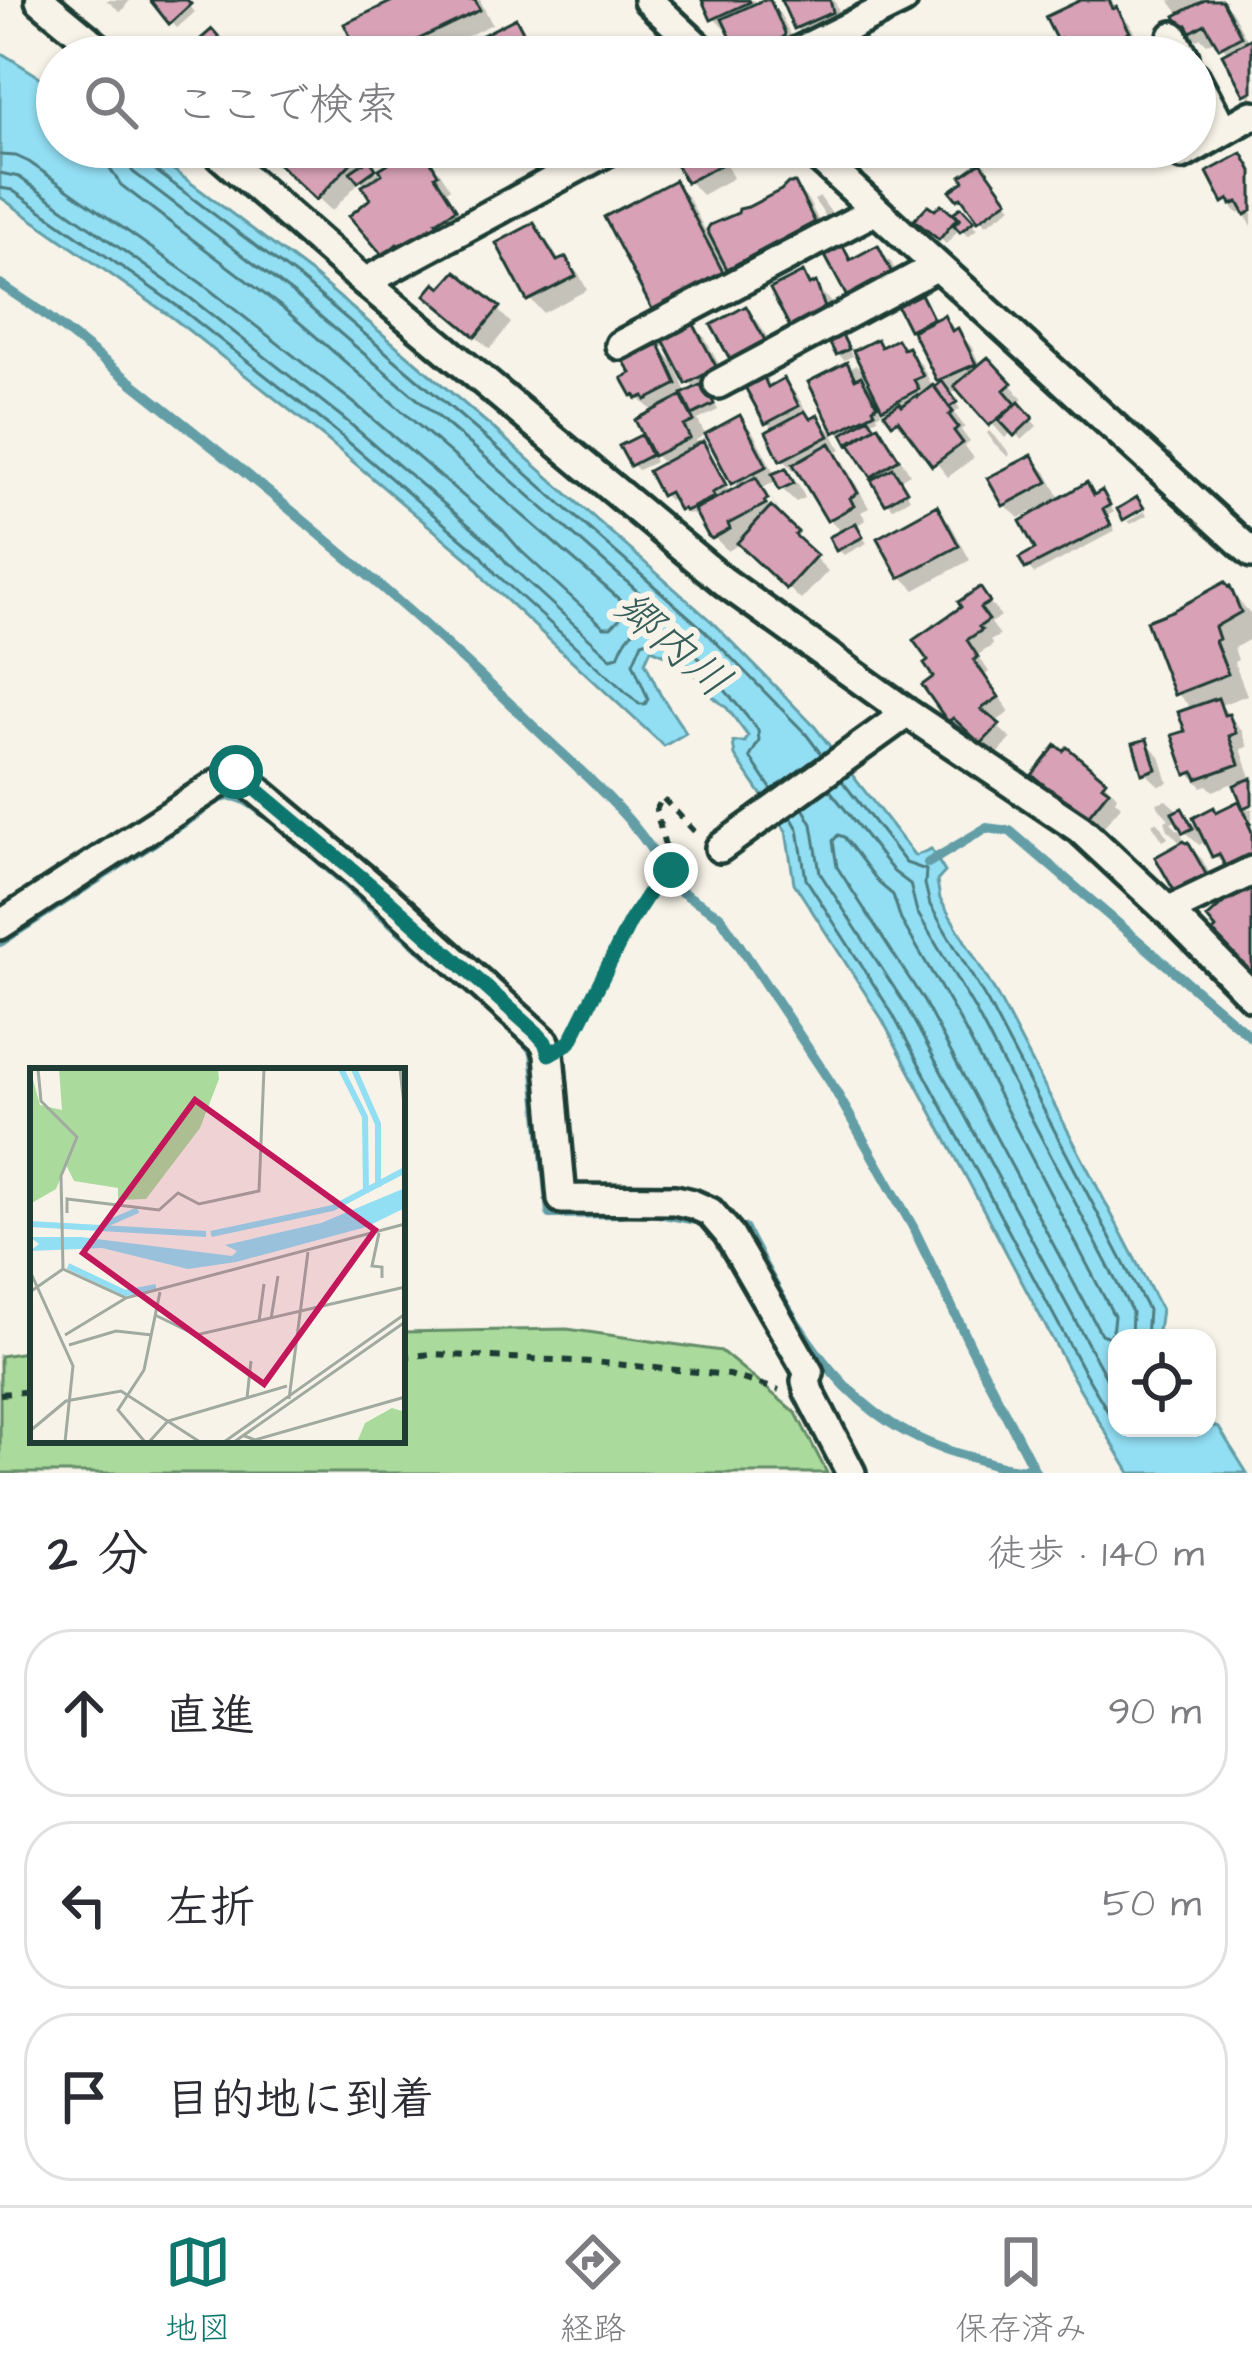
<!DOCTYPE html>
<html lang="ja">
<meta charset="utf-8">
<style>
body{margin:0;font-family:"Architects Daughter","Klee One",sans-serif;background:#f7f7f7;color:#2b2b33}
.controls{position:absolute;right:36px;bottom:36px;display:grid;overflow:hidden;border-radius:24px;box-shadow:0 3px 9px #0004}
.controls button{width:108px;height:108px;display:grid;place-items:center;padding:0;border:0;border-bottom:3px solid #e1e1e2;background:#fff;color:#2b2b33;font:60px sans-serif}
.stop{position:absolute;width:36px;height:36px;margin:-27px;border:9px solid #0f766e;border-radius:50%;background:#fff}
.stop.end{background:#0f766e;border-color:#fff;box-shadow:0 3px 12px #0008}
.list{margin:0;padding:0;list-style:none}
h2{display:flex;justify-content:space-between;align-items:center;height:156px;margin:0;padding:0 48px;font-size:51px}
h2 small{font-size:39px;font-weight:400;color:#7c7c81}
.list li{display:grid;grid-template-columns:78px 1fr auto;gap:36px;align-items:center;box-sizing:border-box;height:168px;margin:0 24px 24px;padding:0 24px;border:3px solid #e1e1e2;border-radius:48px}
.list b{display:block;font-size:45px;white-space:nowrap}
.list em{font-size:39px;font-style:normal;color:#7c7c81}
.icon{flex:none;width:66px;height:66px;fill:none;stroke:currentColor;stroke-width:2;stroke-linecap:round;stroke-linejoin:round}
.map{position:relative;flex:none;width:1252px;height:1473px;overflow:hidden}
.search{position:absolute;background:#fff;box-shadow:0 3px 9px #0004;left:36px;right:36px;top:36px;height:132px;display:flex;align-items:center;gap:30px;box-sizing:border-box;padding:0 42px;border-radius:66px;color:#7c7c81;font-size:45px}
.sheet{height:732px;background:#fff}
nav{display:flex;justify-content:space-around;align-items:center;box-sizing:border-box;height:168px;border-top:3px solid #e1e1e2;background:#fff;font-size:33px;color:#7c7c81}
nav a{display:grid;justify-items:center;gap:6px}
nav .on{color:#0f766e}
.map>svg:first-child{display:block}
.green{fill:#aadb9c;stroke:#648c68;stroke-width:3}
.water{fill:#92def3;stroke:#649ea7;stroke-width:3}
.shadow{fill:#0003;fill-rule:evenodd}
.lines{fill:none;stroke-linecap:round;stroke-linejoin:round}
.shore{stroke:#4d7d80;stroke-width:3}
.stream{stroke:#649ea7;stroke-width:10}
.building{fill:#d8a1b5;stroke:#1f3d34;stroke-width:3}
.minor-casing{stroke:#1f3d34;stroke-width:36}
.path{stroke:#1f3d34;stroke-width:6;stroke-dasharray:9 9;stroke-linecap:butt}
.minor{stroke:#f7f3e8;stroke-width:27}
.route{stroke:#0f766e;stroke-width:15}
.labels{text-anchor:middle;stroke-width:12;stroke-linejoin:round;paint-order:stroke}
.water-label{font-size:45px;font-style:italic;fill:#365d5a;stroke:#f7f3e8}
.inset-river{fill:none;stroke:#92def3;stroke-width:6}
.inset-road{fill:none;stroke:#a1aaa0;stroke-width:3}
.view{fill:#c2185b;fill-opacity:0.15;stroke:#c2185b;stroke-width:6}
.inset-edge{fill:none;stroke:#1f3d34;stroke-width:6}
</style>
<div class="map">
<svg width="1252" height="1473" viewBox="0 0 1252 1473">
<rect width="100%" height="100%" fill="#f7f3e8"/>
<filter id="ink" filterUnits="userSpaceOnUse"><feTurbulence type="fractalNoise" baseFrequency=".00833" numOctaves="2"/><feDisplacementMap in="SourceGraphic" scale="24" xChannelSelector="R" yChannelSelector="G"/><feConvolveMatrix kernelMatrix="1 2 1 2 8 2 1 2 1" color-interpolation-filters="sRGB"/></filter>
<g filter="url(#ink)">
<path class="green" d="M567,1329L721,1351L796,1413L827,1473H0V1356L33,1351V1440H402V1332Z"/>
<path class="water" d="M0,52L57,88V147H143L312,274L494,429L712,622L815,727L915,856L931,849L945,872L937,881L940,899L998,997L1161,1309L1157,1338H1117V1428H1207V1424L1219,1428L1247,1473H1130L1071,1374L882,1019L794,883L786,831L735,756L733,742H745L748,736L727,708L711,695L688,664L651,649L645,662L660,694L686,733L664,746L487,582L473,563L325,438L173,318L0,197Z"/>
<path class="shadow" d="M106,0H130L121,12Z
M155,0H184L195,12L177,28L153,2Z
M402,0H480L492,24L424,57H363Z
M705,0H754L757,6L768,1L781,15L797,49L783,57H744L731,30L727,32L714,18Z
M780,0H834L845,26L810,41L797,28Z
M1087,0H1110L1130,24L1142,46L1134,50L1140,56L1156,48L1163,57H1087L1084,54L1080,57L1073,52L1067,47L1088,35L1063,43L1059,39Z
M1169,0H1228L1223,2L1231,10L1249,43L1252,41V99L1246,93L1229,54L1217,39L1207,44L1201,38L1197,40L1183,26L1181,16Z
M516,21L537,42L544,57H482Z
M281,147H372L382,157L373,167L389,183L417,150L440,172L450,188L447,191L467,224L399,268L385,254L374,199L365,185L361,180L332,211L276,159Z
M461,147H472L478,157L473,160Z
M528,147H590L604,174L563,195L542,174Z
M670,147H717L733,178L702,195L689,181Z
M736,147H751L756,155L741,162L732,149Z
M1242,157L1252,167V226L1243,212L1239,214L1226,201Z
M987,172L1012,207L986,225L968,201L965,203L959,198Z
M675,184L688,197L707,234L712,227L794,186L808,200L827,237L743,281L723,261L736,288L683,316L705,338L728,382L709,392L718,410L698,420L705,435L696,440L699,446L702,445L708,451L730,494L740,489L734,482L740,418L753,432L776,476L785,471L799,485L805,498L796,502L782,489L778,480L763,488L767,492H761L773,514L778,511L769,494L780,513L776,516L810,548L807,550L828,571L801,600L741,543L728,551L714,537L700,513L694,516L691,513L687,514L675,497L669,500L663,494L665,465L650,450L655,462L638,470L632,464L640,439L652,450L655,413L634,394L635,375L642,356L662,345L650,333L671,324L656,309ZM669,344L689,382L697,390L687,395L674,363L660,348Z
M820,197L832,214L826,217L814,200Z
M941,208L959,224L964,219L961,211L977,229L968,236L960,228L946,244L919,220L935,215Z
M533,227L547,241L561,263L565,260L579,274L587,290L543,313L530,299Z
M841,248L854,261L877,249L891,262L904,288L863,309L849,296Z
M802,276L829,299L838,324L807,341L793,327Z
M920,297L936,322L944,318L971,346L981,367L1002,374L1023,399L1017,404L1037,426L1022,440L1013,431L1005,438L961,389L950,394L960,409L954,413L965,427L961,430L970,442L965,446L974,458L948,477L912,433L908,436L875,397L881,412L877,415L878,418L870,422L891,443L910,474L900,480L910,498L893,508L887,502L878,480L846,435L843,437L837,431L849,368L856,365L867,375L857,354L844,360L838,354L841,337L852,355L876,343L883,350L897,343L921,364L934,390L944,384L912,328ZM869,376L877,396L861,379Z
M443,309L498,310L511,323L490,349Z
M746,310L759,323L778,356L747,373L734,359Z
M762,379L772,389L784,382L797,395L812,422L818,418L832,432L841,450L836,453L843,461L869,508L861,512L866,520L855,526L867,543L844,555L838,549L843,533L829,519L801,471L796,473L783,459L775,430L767,423Z
M989,431L1003,445L1010,454L1008,457L994,443L987,433Z
M1032,458L1046,472L1061,500L1095,498L1102,494L1114,512L1107,516L1115,531L1034,574L1023,559L1040,550L1041,512L1039,508L1019,518L1005,505Z
M936,509L950,523L970,560L915,590L901,576Z
M1145,511L1147,515L1131,524L1128,521Z
M1224,585L1252,615V638L1234,648L1238,660L1234,662L1247,695L1221,705L1242,731L1248,747L1241,749L1251,777L1248,778L1252,782V801L1248,803V809L1252,808V878L1228,869L1215,856L1207,841L1199,845L1185,832L1179,820L1171,823L1181,833L1186,847L1188,845L1202,859L1218,890L1192,906L1182,845L1168,830L1165,821L1169,819L1159,808L1157,803L1166,800L1202,832L1217,815L1244,802L1236,782L1213,791L1207,785L1202,787L1189,773L1188,732L1193,710L1177,693Z
M979,591L1001,616L991,623L1000,635L990,641L993,645L978,655L989,672L985,675L1010,712L994,723L1011,739L997,755L969,730L964,734L950,720L937,677L966,608Z
M1146,742L1160,756L1168,783L1159,786L1145,772Z
M1063,755L1104,782L1117,796L1115,800L1121,806L1100,831L1049,789Z
M1157,821L1168,838L1163,841L1152,824Z"/>
<g class="lines">
<path class="shore" d="M138,147L143,161L305,283L486,438L704,630L806,734L821,754
M0,155L16,156L29,162L201,283L354,403L502,529L521,551L604,627H611L625,613V604L284,309L121,185L108,166L105,147
M0,173L19,177L189,297L342,417L491,544L507,563L611,658L618,656C629,629 634,627 662,621L661,612L476,449L295,295L133,172L125,160L123,147
M0,188L12,190L180,308L333,429L481,555L496,574L639,704H645L648,699L633,663L642,642L655,638L696,655L758,730L759,741L750,757L772,790
M842,781L906,863L926,870L925,884L930,905L988,1003L1148,1310L1146,1338
M829,789L894,872L910,884L917,912L975,1010L1132,1312L1131,1338
M803,808L812,824L820,873L906,1006L1117,1398
M791,817L798,829L806,879L892,1013L1082,1368L1117,1427
M838,835L844,837L880,884L893,895L901,920L959,1019L1114,1316L1112,1333L1109,1337L1101,1334L922,998L837,867L833,841Z"/>
<path class="stream" d="M0,284L43,313C211,444 378,575 530,723C575,767 628,809 660,863
M293,837L433,959
M928,863L986,828L1010,831L1252,1038
M675,888L720,916L831,1083L913,1227L972,1349L1036,1473
M0,942L200,812C228,785 243,796 270,818
M523,1039L534,1052L550,1214L622,1213
M653,1212L696,1220
M735,1228H744C798,1333 847,1426 970,1457C990,1462 1014,1473 1033,1467"/>
</g>
<path class="building" d="M150,0H187L191,4L169,24Z
M395,0H475L480,10L381,57H360L344,24Z
M702,0H749L750,2L711,20Z
M763,0H770L785,33L784,37L740,57L722,19Z
M781,0H830L833,12L794,29Z
M1081,0H1109L1113,9L1117,7L1130,32L1081,56L1073,40L1064,45L1061,38L1057,41L1045,17Z
M1205,0H1222L1241,36L1219,48L1205,24L1191,32L1187,25L1181,28L1175,16Z
M516,18L536,57H479L471,41Z
M212,29L237,57H180Z
M1252,38V91L1244,95L1222,54Z
M1127,39L1137,57H1093Z
M307,41L322,57H289Z
M277,147H366L316,200L272,158L275,156L272,153Z
M415,147L424,157L427,155L438,174L435,176L456,209L436,222L440,229L428,237L426,232L399,246L397,244L383,256L349,216L370,199L362,186L382,174L379,169Z
M525,147H582L585,153L540,176Z
M667,147H713L722,164L686,183Z
M1242,153L1252,171V211L1245,215L1238,202L1231,205L1229,199L1223,203L1207,172Z
M369,159L376,169L358,182L350,172Z
M981,162L1008,200L978,221L961,197L957,200L950,191L964,181L961,176Z
M675,180L724,274L653,311L604,217Z
M788,183H795L815,222L727,269L707,230L710,225L738,213L739,209L748,207L781,190Z
M941,204L957,218L939,240L914,220L928,205L935,210Z
M961,207L974,221L960,232L954,225L960,219L954,212Z
M534,223L557,261L566,257L576,276L527,301L496,243Z
M842,244L850,260L878,245L892,273L847,297L824,254Z
M456,271L500,307L475,337L425,295L435,283L441,288Z
M803,272L809,285L816,282L825,308L824,312L791,329L770,289Z
M921,294L933,318L909,330L897,306Z
M746,306L766,342L731,361L711,325Z
M944,315L952,331L958,328L976,364L937,381L912,331Z
M692,321L717,368L686,384L657,328Z
M841,333L849,349L836,355L828,340Z
M877,339L881,347L897,339L903,349L908,347L923,376L914,380L919,389L882,409L853,351Z
M659,344L677,384L646,400L644,396L637,399L635,395L632,396L622,378L631,373L621,357L638,348L641,353Z
M988,357L1012,383L1004,390L1016,404L989,426L954,386Z
M847,362L855,379L861,376L877,405L873,408L875,412L834,433L808,382Z
M763,375L768,387L784,378L799,406L765,424L744,385Z
M942,381L957,402L949,407L935,387Z
M704,383L714,404L692,415L682,394Z
M933,385L953,412L949,415L958,427L954,431L963,443L932,466L898,420L892,424L884,413L900,403L902,406L917,395L918,397Z
M681,396L694,421L684,426L690,438L653,456L635,420Z
M1019,402L1033,418L1014,436L999,420Z
M805,411L810,419L818,415L829,436L780,461L766,432Z
M740,415L767,466L731,484L705,434Z
M869,418L875,427L848,445L842,434Z
M878,425L899,459L871,477L849,443Z
M641,435L651,455L630,466L619,446Z
M703,441L726,485L712,493L714,497L685,511L683,508L679,510L669,492L661,496L648,471Z
M830,443L858,493L850,498L854,506L827,521L793,464Z
M1032,455L1048,482L1003,506L987,478Z
M786,468L794,483L779,490L772,474Z
M893,468L907,491L885,504L871,480Z
M756,477L768,499L764,501L766,504L728,524L730,529L712,539L708,536L694,510Z
M1087,482L1094,495L1102,490L1110,505L1103,509L1111,525L1025,569L1019,558L1035,549L1020,521Z
M1137,497L1144,508L1123,520L1117,509Z
M937,505L959,546L899,578L877,538Z
M771,506L798,532L795,535L817,555L786,589L737,543Z
M856,523L863,537L836,551L829,537Z
M1225,582L1228,587L1230,586L1241,612L1215,627L1219,639L1215,641L1228,674L1174,695L1146,621L1172,611Z
M980,587L990,602L980,608L989,620L979,627L982,630L967,640L978,657L974,660L999,697L981,709L1000,724L981,744L953,718L948,722L922,685L933,677L924,664L928,661L913,640L961,607L958,602Z
M1218,698L1224,715L1229,714L1236,733L1229,736L1239,764L1197,779L1194,772L1186,775L1172,735L1185,731L1178,712Z
M1147,739L1156,769L1142,774L1133,743Z
M1056,745L1063,751L1067,747L1106,780L1102,785L1109,790L1085,820L1032,775Z
M1252,778V804L1243,808L1234,785Z
M1239,801L1250,823H1248L1252,832V858L1227,870L1219,854L1212,857L1193,818L1214,807L1216,812Z
M1182,808L1193,828L1183,833L1172,813Z
M1184,841L1186,843L1188,842L1206,874L1205,878L1176,894L1155,857Z
M1244,884L1252,885V973L1213,932L1216,929L1207,918Z"/>
<g class="lines">
<g class="minor-casing">
<path id="minor" d="M40,0L109,57
M648,0L709,57
M1173,36L1184,57
M787,57L903,0
M1195,77L1224,131
M211,147L365,282L723,581L907,713L1080,829L1168,911L1252,996
M807,147L1252,553
M1182,155L1252,115
M365,282L615,147
M620,345L876,210
M718,384L937,266
M720,848L907,713
M1168,911L1252,871
M0,925L236,772L387,899L545,1042L549,1054L562,1199L675,1200L692,1204L710,1212L728,1233L809,1373L806,1381L809,1392L851,1473"/>
</g>
<path class="path" d="M574,1034C602,978 625,914 671,870L656,810L662,797L697,834
M402,1357L431,1354L593,1362L729,1375L779,1390
M0,1394L33,1391"/>
<use href="#minor" class="minor"/>
</g>
</g>
<g class="lines" filter="url(#ink)">
<path class="route" d="M236,772L387,899L536,1032L545,1042L549,1054L570,1042L630,922L652,888L671,870"/>
</g>
<g class="labels">
<g class="water-label">
<text transform="translate(674 643) rotate(41)" y="16">郷内川</text>
</g>
</g>
<g transform="translate(30 1068)">
<rect width="375" height="375" fill="#f7f3e8"/>
<path d="M0,1L10,37L32,42L29,1H188L189,11L170,60L116,131L88,132V120L44,113L36,97L26,121L0,136ZM362,340L375,344V374H327L335,355Z" fill="#aadb9c"/>
<path d="M375,120V140L336,159L206,194L158,201L72,180L0,183L9,176L0,169H51L202,188L207,183L195,177L291,155Z" fill="#92def3"/>
<path class="inset-river" d="M311,1L335,49L336,125M324,1L348,56V119M0,156L176,166M74,157L108,142M181,166L303,140L375,102M38,198L95,225L126,219"/>
<path class="inset-road" d="M8,1L11,33L47,69L31,108L33,201L96,230L375,156M370,1L375,45M37,145V131L129,142L148,125L169,136L229,123L234,1M349,165L342,198L352,199V210M0,203L43,298L35,374M0,224L33,201M125,247L166,267L375,219M241,251L248,208M229,253L234,216M35,267L96,230M39,277L86,263L122,267M217,330L221,293M259,331L278,184M0,363L36,333L91,323L170,374M212,367L225,372L375,329M115,374L88,342L114,302L130,224M119,374L138,353L257,318M194,374L375,246M204,374L375,254"/>
<path class="view" d="M165,32L345,162L234,316L53,185Z"/>
<rect width="375" height="375" class="inset-edge"/>
</g>
</svg>
<div class="controls">
<button><svg class="icon" aria-label="locate" viewBox="0 0 24 24"><circle cx="12" cy="12" r="6"/><path d="M12 2v4M12 18v4M2 12h4M18 12h4"/></svg></button>
</div>
<div class="stop" style="left:236px;top:772px"></div>
<div class="stop end" style="left:671px;top:870px"></div>
<div class="search"><svg class="icon" aria-label="search" viewBox="0 0 24 24"><circle cx="10" cy="10" r="6"/><path d="M15 15l6 6"/></svg>ここで検索</div>
</div>
<section class="sheet">
<h2>2 分<small>徒歩 · 140 m</small></h2>
<ul class="list">
<li><svg class="icon" aria-label="ahead" viewBox="0 0 24 24"><path d="M12 20V5M6 11l6-6 6 6"/></svg><div><b>直進</b></div><em>90 m</em></li>
<li><svg class="icon" aria-label="left" viewBox="0 0 24 24"><path d="M17 20v-9H6M10 6l-5 5 5 5"/></svg><div><b>左折</b></div><em>50 m</em></li>
<li><svg class="icon" aria-label="arrive" viewBox="0 0 24 24"><path d="M6 21V4h12l-3 4 3 4H6"/></svg><div><b>目的地に到着</b></div></li>
</ul>
</section>
<nav>
<a class="on"><svg class="icon" aria-label="map" viewBox="0 0 24 24"><path d="M3 6l6-2 6 2 6-2v14l-6 2-6-2-6 2zM9 4v14M15 6v14"/></svg>地図</a>
<a><svg class="icon" aria-label="directions" viewBox="0 0 24 24"><path d="M12 3l9 9-9 9-9-9zM9 14v-3h6M13 9l2 2-2 2"/></svg>経路</a>
<a><svg class="icon" aria-label="saved" viewBox="0 0 24 24"><path d="M7 4h10v16l-5-4-5 4z"/></svg>保存済み</a>
</nav>
